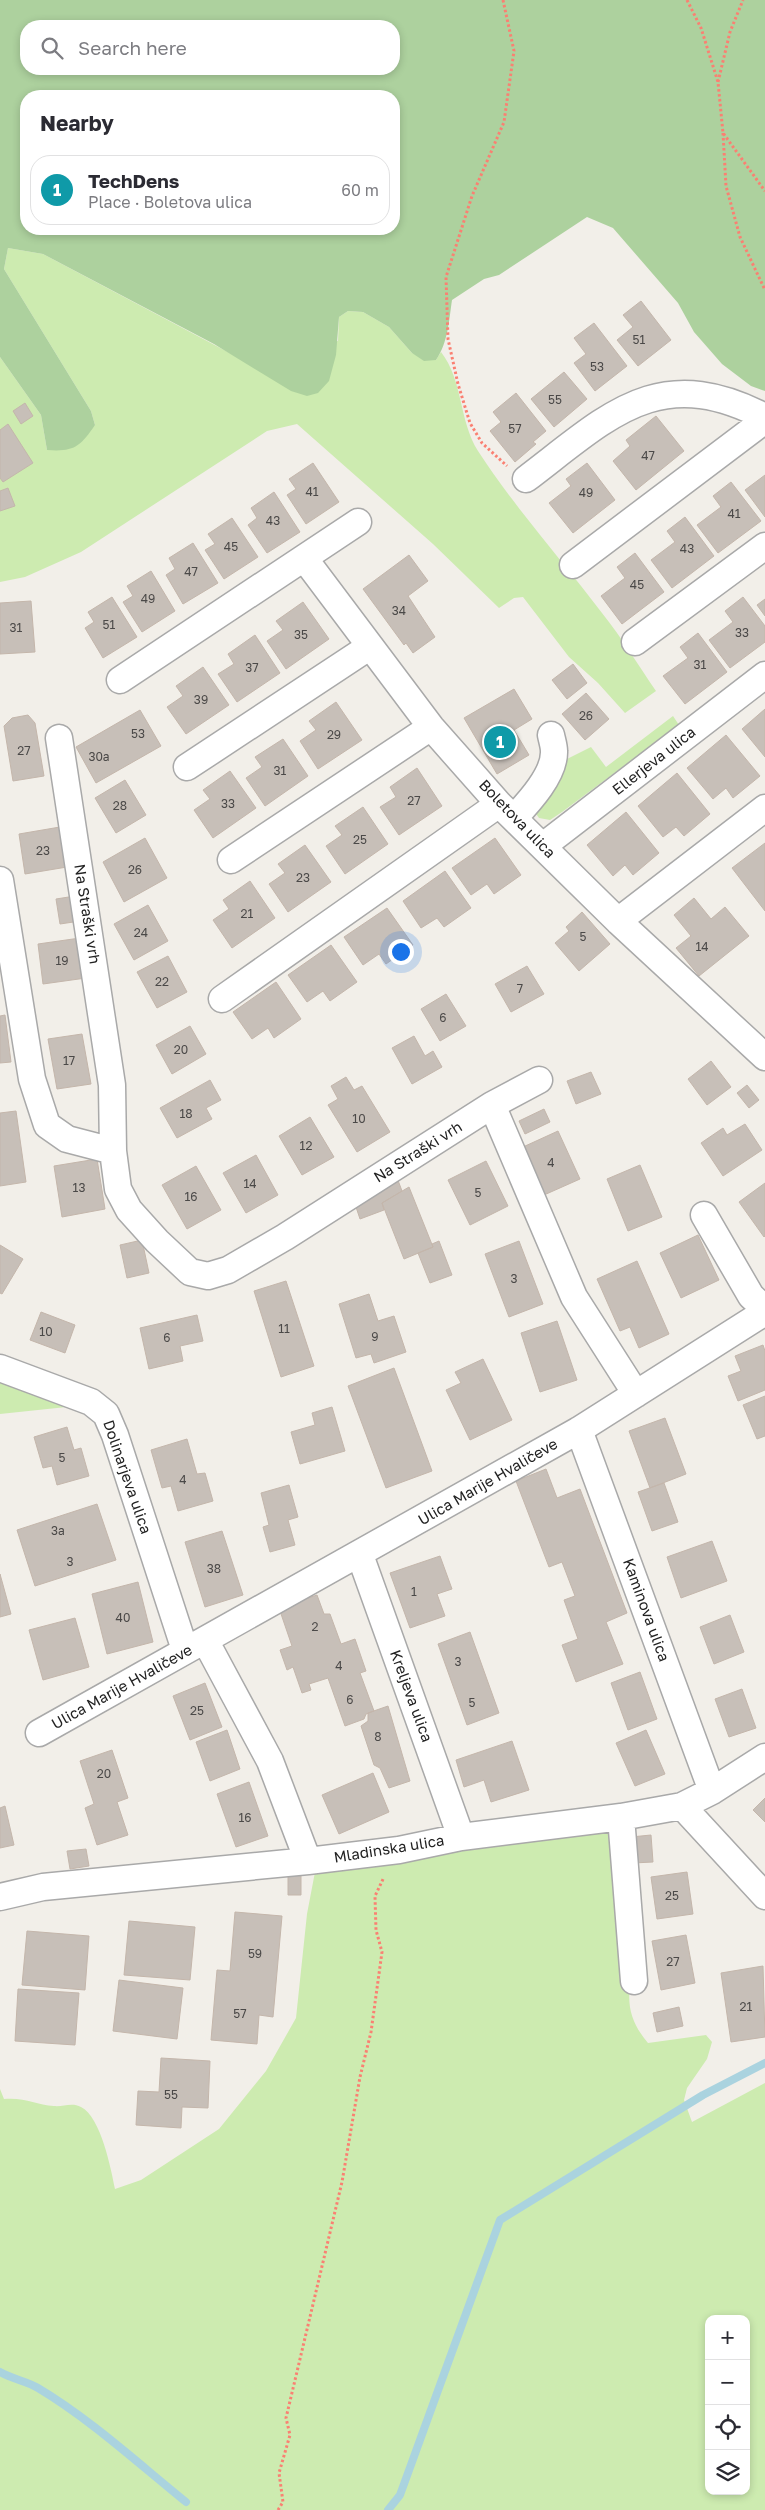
<!DOCTYPE html>
<meta charset="utf-8">
<style>
body{margin:0;font-family:"Golos Text",sans-serif;background:#f2f2f3;color:#2b2b33}
.controls{position:absolute;right:15px;bottom:15px;display:grid;overflow:hidden;border-radius:10px;box-shadow:0 2px 8px #0003}
.controls button{width:45px;height:45px;display:grid;place-items:center;padding:0;border:0;border-bottom:1px solid #e1e1e2;background:#fff;color:#2b2b33;font:25px sans-serif}
.you{position:absolute;left:400px;top:951px;width:18px;height:18px;margin:-12px;border:4px solid #fff;border-radius:50%;background:#1a73e8;box-shadow:0 0 0 8px #1a73e833}
.badge{display:grid;place-items:center;width:32px;height:32px;border-radius:50%;background:#0f766e;color:#fff;font-size:16px;font-weight:700}
.pin{position:absolute;translate:-50% -50%;border:2px solid #fff;box-shadow:0 1px 5px #0006}
.list{margin:0;padding:0;list-style:none}
h2{display:flex;justify-content:space-between;align-items:center;height:65px;margin:0;padding:0 20px;font-size:21px}
h2 small{font-size:16px;font-weight:400;color:#7c7c81}
.list li{display:grid;grid-template-columns:32px 1fr auto;gap:15px;align-items:center;box-sizing:border-box;height:70px;margin:0 10px 10px;padding:0 10px;border:1px solid #e1e1e2;border-radius:20px}
.list b{display:block;font-size:19px;white-space:nowrap}
.list p{margin:0;font-size:16px;white-space:nowrap;color:#7c7c81}
.list em{font-size:16px;font-style:normal;color:#7c7c81}
.icon{flex:none;width:28px;height:28px;fill:none;stroke:currentColor;stroke-width:2;stroke-linecap:round;stroke-linejoin:round}
.map{position:relative;flex:none;width:765px;height:2510px;overflow:hidden}
.search{position:absolute;background:#fff;box-shadow:0 2px 8px #0003;left:20px;top:20px;width:380px;height:55px;display:flex;align-items:center;gap:12px;box-sizing:border-box;padding:0 18px;border-radius:20px;color:#7c7c81;font-size:19px}
.panel{position:absolute;background:#fff;box-shadow:0 2px 8px #0003;left:20px;top:90px;width:380px;height:145px;border-radius:20px}
.map>svg:first-child{display:block}
.grass{fill:#cdebb0;fill-rule:evenodd}
.forest{fill:#add19e;fill-rule:evenodd}
.lines{fill:none;stroke-linecap:round;stroke-linejoin:round}
.stream{stroke:#aad3df;stroke-width:8}
.building{fill:#c7bfb8;stroke:#c4b6ab}
.minor-casing{stroke:#a9a9a9;stroke-width:29}
.path{stroke:#fa8072;stroke-width:3;stroke-dasharray:2.5 2.5;stroke-linecap:butt}
.minor{stroke:#fff;stroke-width:26}
.labels{text-anchor:middle;stroke-width:4;stroke-linejoin:round;paint-order:stroke}
.number-label{font-size:12px;fill:#4b4948}
.street-label{font-size:15px;fill:#222;stroke:#fff}
</style>
<div class="map">
<svg width="765" height="2510" viewBox="0 0 765 2510">
<rect width="100%" height="100%" fill="#f2efe9"/>
<path class="grass" d="M8,248L43,254L241,359L338,341L339,317L348,311L363,312L389,327L412,353L436,360L441,352C463,380 459,421 478,451C515,508 561,559 602,613C622,638 638,665 656,691L625,713L598,683L569,657L523,597L514,598L499,608L433,544L297,424L267,431L81,552L25,577L0,582V357L41,415L47,450L95,425L91,411L4,269Z
M673,716L679,725L562,812L550,820L539,818L534,811L560,778L567,759L591,747L606,767Z
M9,1378L76,1406L0,1414V1383Z
M596,1832H609L630,1986C627,2009 633,2025 648,2043L706,2035L712,2042L707,2059L687,2088L684,2100L692,2122L765,2083V2510H0V2089L4,2099C25,2097 36,2105 54,2106C63,2107 72,2102 81,2107C101,2117 111,2169 115,2189L141,2180L219,2129L266,2071L296,2018L307,1914L315,1872ZM709,2319H746V2491H709Z"/>
<path class="forest" d="M0,0H765V391L751,386L722,364L694,332L678,303L613,228L587,217L499,275L484,279L452,300C449,320 448,343 436,360L424,361L412,353L389,327L363,312L348,311L339,317L336,355L329,381L318,393L307,396L291,391L214,344L43,254L8,248L4,269L91,411L95,425C80,447 74,452 47,450L41,415L0,357ZM26,26H394V69H26ZM26,96H394V229H26Z"/>
<g class="lines">
<path class="stream" d="M0,2372C12,2379 26,2381 38,2388C90,2419 139,2464 186,2502
M388,2510L400,2495L500,2220L703,2095L765,2063"/>
</g>
<path class="building" d="M641,301L671,340L638,366L617,340L633,327L623,315Z
M594,323L627,366L595,391L574,363L586,354L574,338Z
M564,372L587,399L554,427L531,399Z
M516,393L546,431L533,442L536,444L515,462L490,431L501,422L493,412Z
M25,403L33,416L21,424L13,411Z
M656,416L684,451L636,490L613,461L630,446L626,440Z
M8,424L33,463L3,482L0,478V430Z
M313,463L339,502L306,524L287,495L296,489L289,479Z
M587,463L615,500L573,533L549,503L571,486L566,479Z
M765,475V517L745,490Z
M731,482L761,521L718,553L697,525L721,507L713,496Z
M8,488L15,506L0,511V491Z
M274,492L300,532L267,553L248,525L257,518L251,508Z
M685,517L714,556L672,588L651,560L675,542L667,531Z
M232,518L258,557L224,579L205,550L215,544L208,534Z
M193,543L218,583L183,604L166,575L175,569L169,558Z
M635,553L664,592L622,624L601,596L625,578L617,567Z
M409,555L428,581L408,596L435,637L413,653L406,643L404,645L363,589Z
M151,571L175,611L142,632L123,602L133,596L127,586Z
M112,597L137,637L103,658L85,628L94,622L88,612Z
M743,597L765,626V642L730,668L709,640L733,622L725,611Z
M765,599V616L757,605Z
M31,601L35,652L0,654V603Z
M303,602L329,639L286,669L267,641L283,630L276,621Z
M698,633L727,672L685,704L663,676L688,658L680,647Z
M255,635L280,673L237,702L218,674L234,664L228,654Z
M573,664L587,683L567,699L552,680Z
M203,667L229,705L186,734L167,707L183,696L176,686Z
M514,689L532,719L514,730L529,755L497,774L464,718Z
M586,693L609,719L585,740L562,714Z
M336,702L362,740L318,769L300,741L316,730L309,721Z
M765,709V757L742,729Z
M140,710L161,746L96,783L76,747Z
M28,715L35,723L44,776L13,781L4,726L12,718Z
M726,735L760,776L733,798L726,788L713,799L687,768Z
M283,739L308,776L265,806L246,778L262,767L255,757Z
M417,768L442,806L399,835L380,807L396,797L390,787Z
M230,771L256,808L213,838L194,810L210,799L203,790Z
M677,773L710,814L684,836L676,827L663,837L638,806Z
M125,780L146,815L116,833L95,798Z
M363,807L388,844L345,874L326,846L342,835L335,826Z
M626,812L659,853L633,875L625,865L613,876L587,845Z
M60,827L67,867L25,874L19,834Z
M145,838L167,878L124,902L103,862Z
M495,838L521,875L494,894L487,884L471,895L452,868Z
M765,843V911L732,868Z
M305,845L331,882L288,912L269,884L285,873L278,864Z
M445,871L471,908L444,927L437,918L421,928L403,901Z
M250,881L275,918L232,948L213,920L229,909L223,900Z
M75,896L80,921L60,924L56,899Z
M694,898L711,919L725,907L749,936L699,976L676,948L691,936L674,915Z
M148,905L168,941L134,960L114,924Z
M387,908L413,945L386,964L379,954L363,965L344,937Z
M582,912L610,944L579,971L555,943L569,931L566,927Z
M80,938L86,978L43,984L38,944Z
M331,945L357,982L330,1001L323,991L307,1002L288,975Z
M168,956L187,992L157,1008L137,972Z
M527,966L544,994L511,1012L495,984Z
M276,982L301,1019L274,1038L268,1028L252,1039L233,1012Z
M446,994L466,1026L440,1041L421,1009Z
M5,1015L11,1062L0,1063V1016Z
M190,1026L206,1054L172,1074L156,1045Z
M82,1034L91,1084L57,1089L48,1039Z
M414,1036L425,1056L433,1051L442,1067L412,1084L392,1048Z
M711,1061L731,1087L707,1105L688,1079Z
M591,1072L601,1094L576,1104L567,1081Z
M346,1077L354,1090L362,1086L390,1132L357,1152L328,1105L338,1099L331,1086Z
M210,1080L221,1100L206,1108L212,1119L177,1138L160,1108Z
M747,1085L759,1100L749,1108L737,1093Z
M544,1109L550,1122L525,1134L519,1121Z
M16,1111L26,1182L0,1186V1113Z
M310,1117L334,1157L302,1175L279,1136Z
M745,1124L762,1150L723,1176L701,1143L723,1128L727,1135Z
M558,1131L580,1179L544,1195L523,1147Z
M256,1155L278,1195L246,1213L223,1173Z
M97,1159L105,1209L62,1217L54,1166Z
M486,1161L508,1206L470,1225L448,1180Z
M640,1165L662,1217L628,1231L607,1179Z
M196,1166L221,1210L187,1229L162,1185Z
M396,1175L402,1191L382,1203L384,1210L360,1219L354,1201Z
M765,1183V1236L764,1237L739,1202Z
M409,1187L433,1247L404,1259L382,1203Z
M698,1235L719,1280L681,1298L660,1253Z
M142,1240L149,1273L127,1278L120,1245Z
M439,1241L452,1275L430,1283L418,1253L433,1247L432,1244Z
M519,1241L543,1304L509,1317L485,1254Z
M0,1245L23,1259L2,1294L0,1293Z
M637,1261L669,1334L639,1348L630,1327L620,1331L597,1279Z
M286,1281L314,1366L281,1377L254,1291Z
M369,1294L378,1321L394,1316L406,1352L374,1363L371,1354L356,1358L339,1304Z
M41,1312L75,1325L65,1353L30,1340Z
M197,1315L203,1341L180,1346L183,1361L149,1369L140,1328Z
M557,1321L577,1380L540,1392L521,1333Z
M763,1345L765,1351V1390L738,1401L728,1376L741,1371L735,1356Z
M483,1359L512,1420L470,1440L446,1390L461,1383L455,1372Z
M394,1368L432,1471L386,1488L348,1386Z
M765,1396V1436L757,1439L743,1405Z
M332,1407L345,1451L300,1464L291,1432L315,1425L312,1413Z
M665,1418L686,1474L650,1488L629,1431Z
M67,1427L74,1450L81,1448L89,1476L57,1485L52,1466L43,1468L34,1437Z
M187,1439L197,1474L205,1473L213,1501L178,1511L171,1486L162,1488L151,1450Z
M546,1469L557,1498L580,1489L627,1613L606,1622L623,1664L576,1682L562,1645L578,1639L564,1600L575,1596L562,1562L549,1567L516,1481Z
M664,1483L678,1522L652,1531L638,1492Z
M289,1485L298,1517L288,1520L295,1545L270,1552L263,1527L269,1525L261,1493Z
M97,1504L116,1560L35,1586L17,1530Z
M222,1531L243,1595L205,1607L185,1542Z
M712,1541L727,1581L681,1598L667,1557Z
M440,1556L452,1589L437,1594L445,1616L410,1628L390,1573Z
M0,1574L11,1614L0,1617Z
M138,1582L153,1642L107,1654L92,1594Z
M317,1595L324,1614H330L341,1644L355,1639L366,1671L360,1673L374,1711L366,1714L364,1719L345,1726L328,1678L309,1684L311,1690L302,1693L293,1667L287,1670L280,1650L292,1646L279,1608Z
M730,1615L744,1652L714,1664L700,1627Z
M75,1618L89,1667L43,1680L29,1630Z
M470,1632L499,1713L467,1725L438,1644Z
M640,1672L657,1719L628,1730L611,1683Z
M205,1683L222,1727L190,1740L173,1696Z
M742,1689L756,1728L729,1737L715,1699Z
M388,1706L410,1781L389,1788L380,1768L374,1765L361,1726L368,1721V1713Z
M227,1730L240,1769L210,1781L196,1742Z
M646,1730L665,1774L635,1786L616,1743Z
M512,1741L529,1790L491,1802L484,1780L464,1787L456,1760Z
M112,1750L128,1798L117,1802L128,1835L97,1845L85,1808L94,1804L80,1761Z
M373,1773L389,1812L339,1834L322,1795Z
M249,1782L268,1836L236,1847L217,1794Z
M765,1798V1822L753,1810Z
M5,1806L14,1845L0,1848V1808Z
M651,1835L653,1862L633,1863L631,1837Z
M86,1849L89,1866L70,1869L67,1851Z
M687,1872L693,1914L657,1919L651,1877Z
M288,1874H301V1895H288Z
M235,1912L282,1916L273,2017L259,2015L257,2044L211,2040L217,1970L230,1971Z
M129,1921L195,1927L190,1980L124,1975Z
M27,1931L89,1936L85,1990L22,1985Z
M686,1935L695,1983L661,1990L652,1941Z
M763,1966L765,2037L731,2042L721,1973Z
M119,1980L183,1988L177,2039L113,2031Z
M18,1989L79,1993L75,2045L15,2041Z
M679,2007L683,2026L657,2032L653,2013Z
M161,2058L210,2061L208,2108L182,2107L181,2128L136,2125L138,2091L159,2092Z"/>
<g class="lines">
<g class="minor-casing">
<path id="minor" d="M526,479C608,417 658,361 765,417
M304,558L431,727L499,804L618,921L765,1057
M573,565L765,420
M635,642L765,546
M120,680L358,522
M59,738L112,1085L113,1151L118,1189L129,1210L157,1241L190,1272L208,1276L228,1270L285,1237L492,1105L574,1297L636,1394
M187,767L369,647
M514,818C529,802 555,774 554,751C554,746 552,740 551,735
M543,846L765,675
M231,860L431,727
M0,880L32,1079L47,1125L67,1139L113,1151
M618,921L765,808
M222,999L499,804
M492,1105L539,1080
M704,1215L751,1296L765,1309
M0,1368L91,1402L106,1414L115,1435L185,1650
M579,1430L712,1791
M360,1555L461,1837
M205,1640L270,1761L308,1861
M39,1733L579,1430L765,1312
M682,1806L765,1896
M621,1817L634,1981
M0,1897L43,1887L308,1861L399,1850L461,1837L621,1817L682,1806L712,1791L765,1757"/>
</g>
<path class="path" d="M503,0L514,51L504,122L472,196L446,277L448,339L458,384L470,423L482,443L507,466
M687,0L701,28L718,82L723,133L765,191
M718,82L730,32L743,0
M723,133L726,186L740,237L765,290
M278,2510L283,2502L279,2473L290,2435L286,2418L342,2182L360,2077L371,2032L382,1952L376,1930L375,1896L384,1877"/>
<use href="#minor" class="minor"/>
</g>
<g class="labels">
<g class="number-label">
<text x="639" y="344">51</text>
<text x="597" y="371">53</text>
<text x="555" y="404">55</text>
<text x="515" y="433">57</text>
<text x="648" y="460">47</text>
<text x="312" y="496">41</text>
<text x="586" y="497">49</text>
<text x="734" y="518">41</text>
<text x="273" y="525">43</text>
<text x="231" y="551">45</text>
<text x="687" y="553">43</text>
<text x="191" y="576">47</text>
<text x="637" y="589">45</text>
<text x="148" y="603">49</text>
<text x="399" y="615">34</text>
<text x="109" y="629">51</text>
<text x="16" y="632">31</text>
<text x="742" y="637">33</text>
<text x="301" y="639">35</text>
<text x="700" y="669">31</text>
<text x="252" y="672">37</text>
<text x="201" y="704">39</text>
<text x="586" y="720">26</text>
<text x="138" y="738">53</text>
<text x="334" y="739">29</text>
<text x="24" y="755">27</text>
<text x="99" y="761">30a</text>
<text x="280" y="775">31</text>
<text x="414" y="805">27</text>
<text x="228" y="808">33</text>
<text x="120" y="810">28</text>
<text x="360" y="844">25</text>
<text x="43" y="855">23</text>
<text x="135" y="874">26</text>
<text x="303" y="882">23</text>
<text x="247" y="918">21</text>
<text x="141" y="937">24</text>
<text x="583" y="941">5</text>
<text x="702" y="951">14</text>
<text x="62" y="965">19</text>
<text x="162" y="986">22</text>
<text x="520" y="993">7</text>
<text x="443" y="1022">6</text>
<text x="181" y="1054">20</text>
<text x="69" y="1065">17</text>
<text x="186" y="1118">18</text>
<text x="359" y="1123">10</text>
<text x="306" y="1150">12</text>
<text x="551" y="1167">4</text>
<text x="250" y="1188">14</text>
<text x="79" y="1192">13</text>
<text x="478" y="1197">5</text>
<text x="191" y="1201">16</text>
<text x="514" y="1283">3</text>
<text x="284" y="1333">11</text>
<text x="46" y="1336">10</text>
<text x="375" y="1341">9</text>
<text x="167" y="1342">6</text>
<text x="62" y="1462">5</text>
<text x="183" y="1484">4</text>
<text x="58" y="1535">3a</text>
<text x="70" y="1566">3</text>
<text x="214" y="1573">38</text>
<text x="414" y="1596">1</text>
<text x="123" y="1622">40</text>
<text x="315" y="1631">2</text>
<text x="458" y="1666">3</text>
<text x="339" y="1670">4</text>
<text x="350" y="1704">6</text>
<text x="472" y="1707">5</text>
<text x="197" y="1715">25</text>
<text x="378" y="1741">8</text>
<text x="104" y="1778">20</text>
<text x="245" y="1822">16</text>
<text x="672" y="1900">25</text>
<text x="255" y="1958">59</text>
<text x="673" y="1966">27</text>
<text x="746" y="2011">21</text>
<text x="240" y="2018">57</text>
<text x="171" y="2099">55</text>
</g>
<g class="street-label">
<text transform="translate(654 761) rotate(-38)" y="5">Ellerjeva ulica</text>
<text transform="translate(517 819) rotate(46)" y="5">Boletova ulica</text>
<text transform="translate(87 914) rotate(81)" y="5">Na Straški vrh</text>
<text transform="translate(418 1152) rotate(-32)" y="5">Na Straški vrh</text>
<text transform="translate(127 1477) rotate(71)" y="5">Dolinarjeva ulica</text>
<text transform="translate(488 1482) rotate(-30)" y="5">Ulica Marije Hvaličeve</text>
<text transform="translate(646 1610) rotate(70)" y="5">Kaminova ulica</text>
<text transform="translate(122 1687) rotate(-29)" y="5">Ulica Marije Hvaličeve</text>
<text transform="translate(411 1696) rotate(70)" y="5">Kreljeva ulica</text>
<text transform="translate(389 1849) rotate(-9)" y="5">Mladinska ulica</text>
</g>
</g>
</svg>
<div class="controls">
<button>+</button>
<button>−</button>
<button><svg class="icon" aria-label="locate" viewBox="0 0 24 24"><circle cx="12" cy="12" r="6"/><path d="M12 2v4M12 18v4M2 12h4M18 12h4"/></svg></button>
<button><svg class="icon" aria-label="layers" viewBox="0 0 24 24"><path d="M12 4l9 5-9 5-9-5zM3 14l9 5 9-5"/></svg></button>
</div>
<div class="you"></div>
<div class="pin badge" style="left:500px;top:742px;background:#0f9aa8">1</div>
<div class="search"><svg class="icon" aria-label="search" viewBox="0 0 24 24"><circle cx="10" cy="10" r="6"/><path d="M15 15l6 6"/></svg>Search here</div>
<section class="panel">
<h2>Nearby<small></small></h2>
<ul class="list">
<li><span class="badge" style="background:#0f9aa8">1</span><div><b>TechDens</b><p>Place · Boletova ulica</p></div><em>60 m</em></li>
</ul>
</section>
</div>
